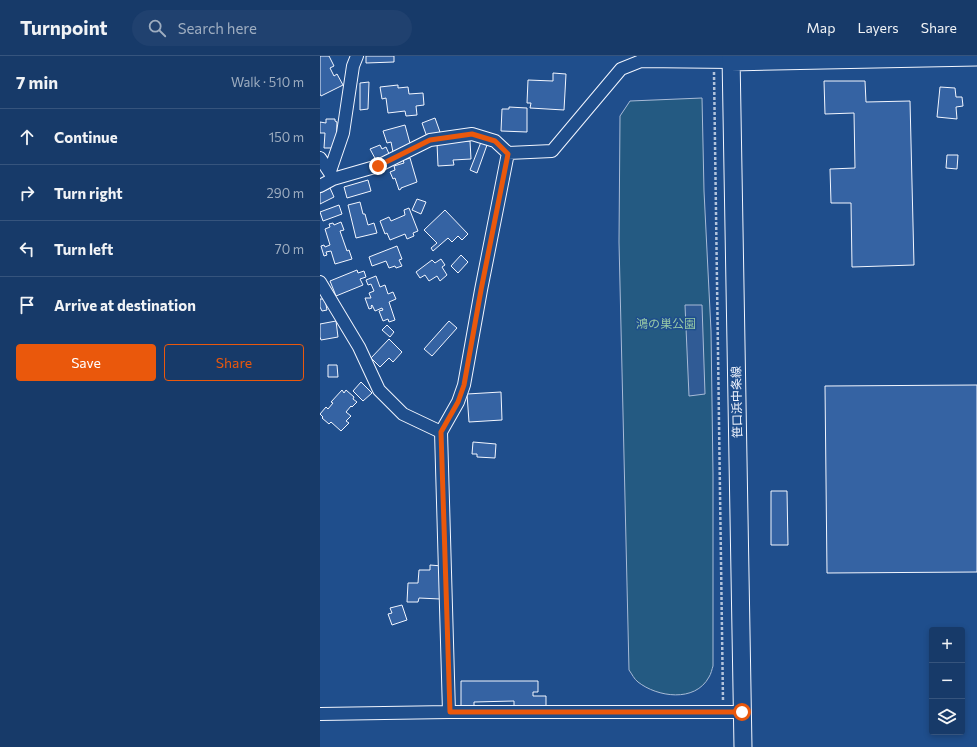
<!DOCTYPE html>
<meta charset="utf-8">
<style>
body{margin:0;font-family:Commissioner,"Noto Sans JP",sans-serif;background:#20416f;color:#f1f3f6}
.controls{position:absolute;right:12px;bottom:12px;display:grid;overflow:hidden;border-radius:4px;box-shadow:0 2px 6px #0003}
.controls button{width:36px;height:36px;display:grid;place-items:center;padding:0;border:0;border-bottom:1px solid #36547d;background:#173a69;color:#f1f3f6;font:20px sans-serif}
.stop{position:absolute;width:12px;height:12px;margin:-9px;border:3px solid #ea580c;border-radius:50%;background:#fff}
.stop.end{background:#ea580c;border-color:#fff;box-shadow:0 1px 4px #0008}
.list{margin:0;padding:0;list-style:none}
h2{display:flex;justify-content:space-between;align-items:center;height:52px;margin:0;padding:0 16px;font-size:17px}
h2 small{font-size:13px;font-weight:400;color:#9eadc0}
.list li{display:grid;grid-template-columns:26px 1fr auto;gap:12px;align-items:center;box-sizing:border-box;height:56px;padding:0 16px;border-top:1px solid #36547d}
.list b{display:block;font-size:15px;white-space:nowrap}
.list em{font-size:13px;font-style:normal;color:#9eadc0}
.actions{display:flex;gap:8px;padding:12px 16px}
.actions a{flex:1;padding:9px 0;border:1px solid #ea580c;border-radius:4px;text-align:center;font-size:14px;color:#ea580c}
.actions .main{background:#ea580c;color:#fff}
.icon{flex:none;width:22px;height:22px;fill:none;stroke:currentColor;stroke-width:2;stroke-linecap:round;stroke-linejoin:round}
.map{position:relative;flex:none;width:657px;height:691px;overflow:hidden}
header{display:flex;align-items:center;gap:24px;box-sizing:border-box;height:56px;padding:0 20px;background:#173a69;border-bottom:1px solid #36547d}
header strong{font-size:19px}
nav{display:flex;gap:22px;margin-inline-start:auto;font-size:14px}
.search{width:280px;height:36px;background:#20416f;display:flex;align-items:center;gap:10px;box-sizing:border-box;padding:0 14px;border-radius:22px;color:#9eadc0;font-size:15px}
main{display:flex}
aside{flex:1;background:#173a69}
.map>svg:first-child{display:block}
.green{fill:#245a82;stroke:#a8bbd7}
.parking{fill:#305b95;stroke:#a8bbd7}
.building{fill:#3563a3;stroke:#f2f6ff}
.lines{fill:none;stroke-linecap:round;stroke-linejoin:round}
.street-casing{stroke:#f2f6ff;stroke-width:14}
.secondary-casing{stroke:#f2f6ff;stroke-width:19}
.path{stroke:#b3c4dc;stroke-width:2.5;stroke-dasharray:3 2;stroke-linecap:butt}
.street{stroke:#1f4e8c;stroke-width:12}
.secondary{stroke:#1f4e8c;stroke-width:17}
.route{stroke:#ea580c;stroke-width:5}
.labels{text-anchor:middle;stroke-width:3;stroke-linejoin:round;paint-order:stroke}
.park-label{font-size:12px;fill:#97c8a6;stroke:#1f4e8c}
.street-label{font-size:12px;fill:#f2f6ff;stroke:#1f4e8c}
</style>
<header>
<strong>Turnpoint</strong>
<div class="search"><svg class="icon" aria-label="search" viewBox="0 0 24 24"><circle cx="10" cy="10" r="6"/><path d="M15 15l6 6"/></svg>Search here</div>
<nav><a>Map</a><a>Layers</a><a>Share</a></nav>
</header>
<main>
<aside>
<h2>7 min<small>Walk · 510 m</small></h2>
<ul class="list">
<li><svg class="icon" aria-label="ahead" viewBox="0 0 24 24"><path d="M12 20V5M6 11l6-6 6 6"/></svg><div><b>Continue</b></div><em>150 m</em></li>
<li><svg class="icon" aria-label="right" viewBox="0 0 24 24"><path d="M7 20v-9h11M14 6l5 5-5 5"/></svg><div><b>Turn right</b></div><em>290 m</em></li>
<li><svg class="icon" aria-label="left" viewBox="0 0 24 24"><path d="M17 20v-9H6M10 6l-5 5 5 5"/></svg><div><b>Turn left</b></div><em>70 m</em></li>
<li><svg class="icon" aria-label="arrive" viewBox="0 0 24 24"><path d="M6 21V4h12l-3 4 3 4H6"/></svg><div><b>Arrive at destination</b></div></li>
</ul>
<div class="actions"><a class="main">Save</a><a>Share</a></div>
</aside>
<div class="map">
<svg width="657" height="691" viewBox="0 0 657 691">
<rect width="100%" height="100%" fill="#1f4e8c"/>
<path class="green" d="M382,42L384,135L391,275L393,418V610C392,613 391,618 389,621C375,647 337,641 318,626C314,623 312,618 309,614L299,186L300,60L310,45Z"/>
<path class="parking" d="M365,249H382L385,338L369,340Z"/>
<path class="building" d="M0,0H9L14,10L10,12L14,20L17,18L23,29L1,40L0,38Z
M46,0H74V6L46,7Z
M233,17L246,18L244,54L210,52L211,47H207L208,24L233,25Z
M504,25H545L546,46L590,45L594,209L532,211L531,147H511L510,113L535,112L534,57L505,58Z
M49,26L48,53L40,54V27Z
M78,29V32L88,31L89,38L103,37L104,49L96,50L97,59L86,60L85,55L68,57L66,42L62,43L60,31Z
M620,31L635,32L636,41H642L643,50L636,51L637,63L617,61Z
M189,51L207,52V76L181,75L182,53H189Z
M115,62L120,76L107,81L102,67Z
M6,63H15V65L17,66L16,92H4L5,77H0V66L6,67Z
M85,69L91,91L73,96L71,86L67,87L63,75Z
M150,85L151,103L133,104L134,109L118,110L117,87Z
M161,86L167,89L157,117L150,114Z
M60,89L62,93L66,91L70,100L57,106L50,93Z
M627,99H638L637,113L626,112Z
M90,102L97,126L81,132V133L79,134L75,122L73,123L70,116L75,114L74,110L84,107L83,104Z
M48,124L51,135L27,142L24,131Z
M10,132L14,141L0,148V137Z
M97,143L106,146L101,158L92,154Z
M40,146L43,158H45L48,169L54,167L57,177L36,182L28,149Z
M19,149L22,158L3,165L0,156Z
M89,152L98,175L93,177L94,180L87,183L85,178L70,184L67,177L65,178L60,165L69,161L71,165L85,159L84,154Z
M125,154L148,178L142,184L138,180L132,186L128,182L113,195L111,192L117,187L104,174Z
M21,166L24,174L20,175L27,195L29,194L32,203L15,208L11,195L6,196L7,199L4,200L1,190L4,189L5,191L10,189L5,173L10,171L9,168L13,167L14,169Z
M77,190L82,203L79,204L82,210L76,212L75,210L69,212L66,205L52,210L49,201Z
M141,199L148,206L138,217L131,210Z
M121,203L125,209L122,211L127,219L120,225L117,220L109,225L105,219L100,222L96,216L112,204L115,207Z
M37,214L38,217L44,215L46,221L40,223L43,229L16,240L10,225Z
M56,220L60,231L65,229L68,238L73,236L76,243L69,246L75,264L69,266L68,263L63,265L59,255L63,254L62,252L55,255L52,249L51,250L52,252L49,253L45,242H51L49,237L54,235L51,228L48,229L46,224Z
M0,243H5L7,254L2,255L0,251Z
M16,265L18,281L1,284L0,281V268Z
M129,265L137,272L112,300L104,293Z
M67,269L74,276L70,281L62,274Z
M69,283L82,296L73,306L69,302L60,311L51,302Z
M8,309H17L18,321H8Z
M41,326L52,337L43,345L33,335Z
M657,329V516L507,517L505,330Z
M22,334L24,337L26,334L34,341L33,343L37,346L32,351L31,350L26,356L31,360L26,365L29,367L21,375L11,366L9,368L2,362L3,361L0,358L6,351L8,353L13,347L11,346Z
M181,336L182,364L149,366L147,338Z
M153,386L176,388L175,402L157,401V398H152Z
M451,435H467L468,489H451Z
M110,509L122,510L120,543L99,542L98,546H87L88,527H98L99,514H110Z
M82,549L87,564L72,569L68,558L72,557L70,552Z
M141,625H218V636H213V640H226V650H194V645L154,646V652H141Z"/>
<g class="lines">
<g class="street-casing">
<path id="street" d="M0,102L12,120
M10,115L23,77L33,10L37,0
M0,130L13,123L58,110L110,84L152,78L175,85L188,97L232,95L301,13L321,5L411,6
M0,226L39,291L59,334L83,358L121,376
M129,656L121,376L138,346L144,329L161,234L188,97
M0,658L129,656H422"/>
</g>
<g class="secondary-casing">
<path id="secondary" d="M411,0L423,691
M411,6L657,1"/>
</g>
<path class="path" d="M394,16L403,645"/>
<use href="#street" class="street"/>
<use href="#secondary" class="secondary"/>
</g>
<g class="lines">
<path class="route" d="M58,110L110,84L152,78L175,85L188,98L161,234L144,329L138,346L121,376L130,656H422"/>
</g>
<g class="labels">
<g class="park-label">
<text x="346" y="272">鴻の巣公園</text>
</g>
<g class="street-label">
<text transform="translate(417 346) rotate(-91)" y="4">笹口浜中条線</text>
</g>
</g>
</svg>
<div class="controls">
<button>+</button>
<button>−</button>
<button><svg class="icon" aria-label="layers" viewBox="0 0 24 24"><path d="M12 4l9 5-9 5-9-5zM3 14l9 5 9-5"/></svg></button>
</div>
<div class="stop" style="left:422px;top:656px"></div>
<div class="stop end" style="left:58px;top:110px"></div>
</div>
</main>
